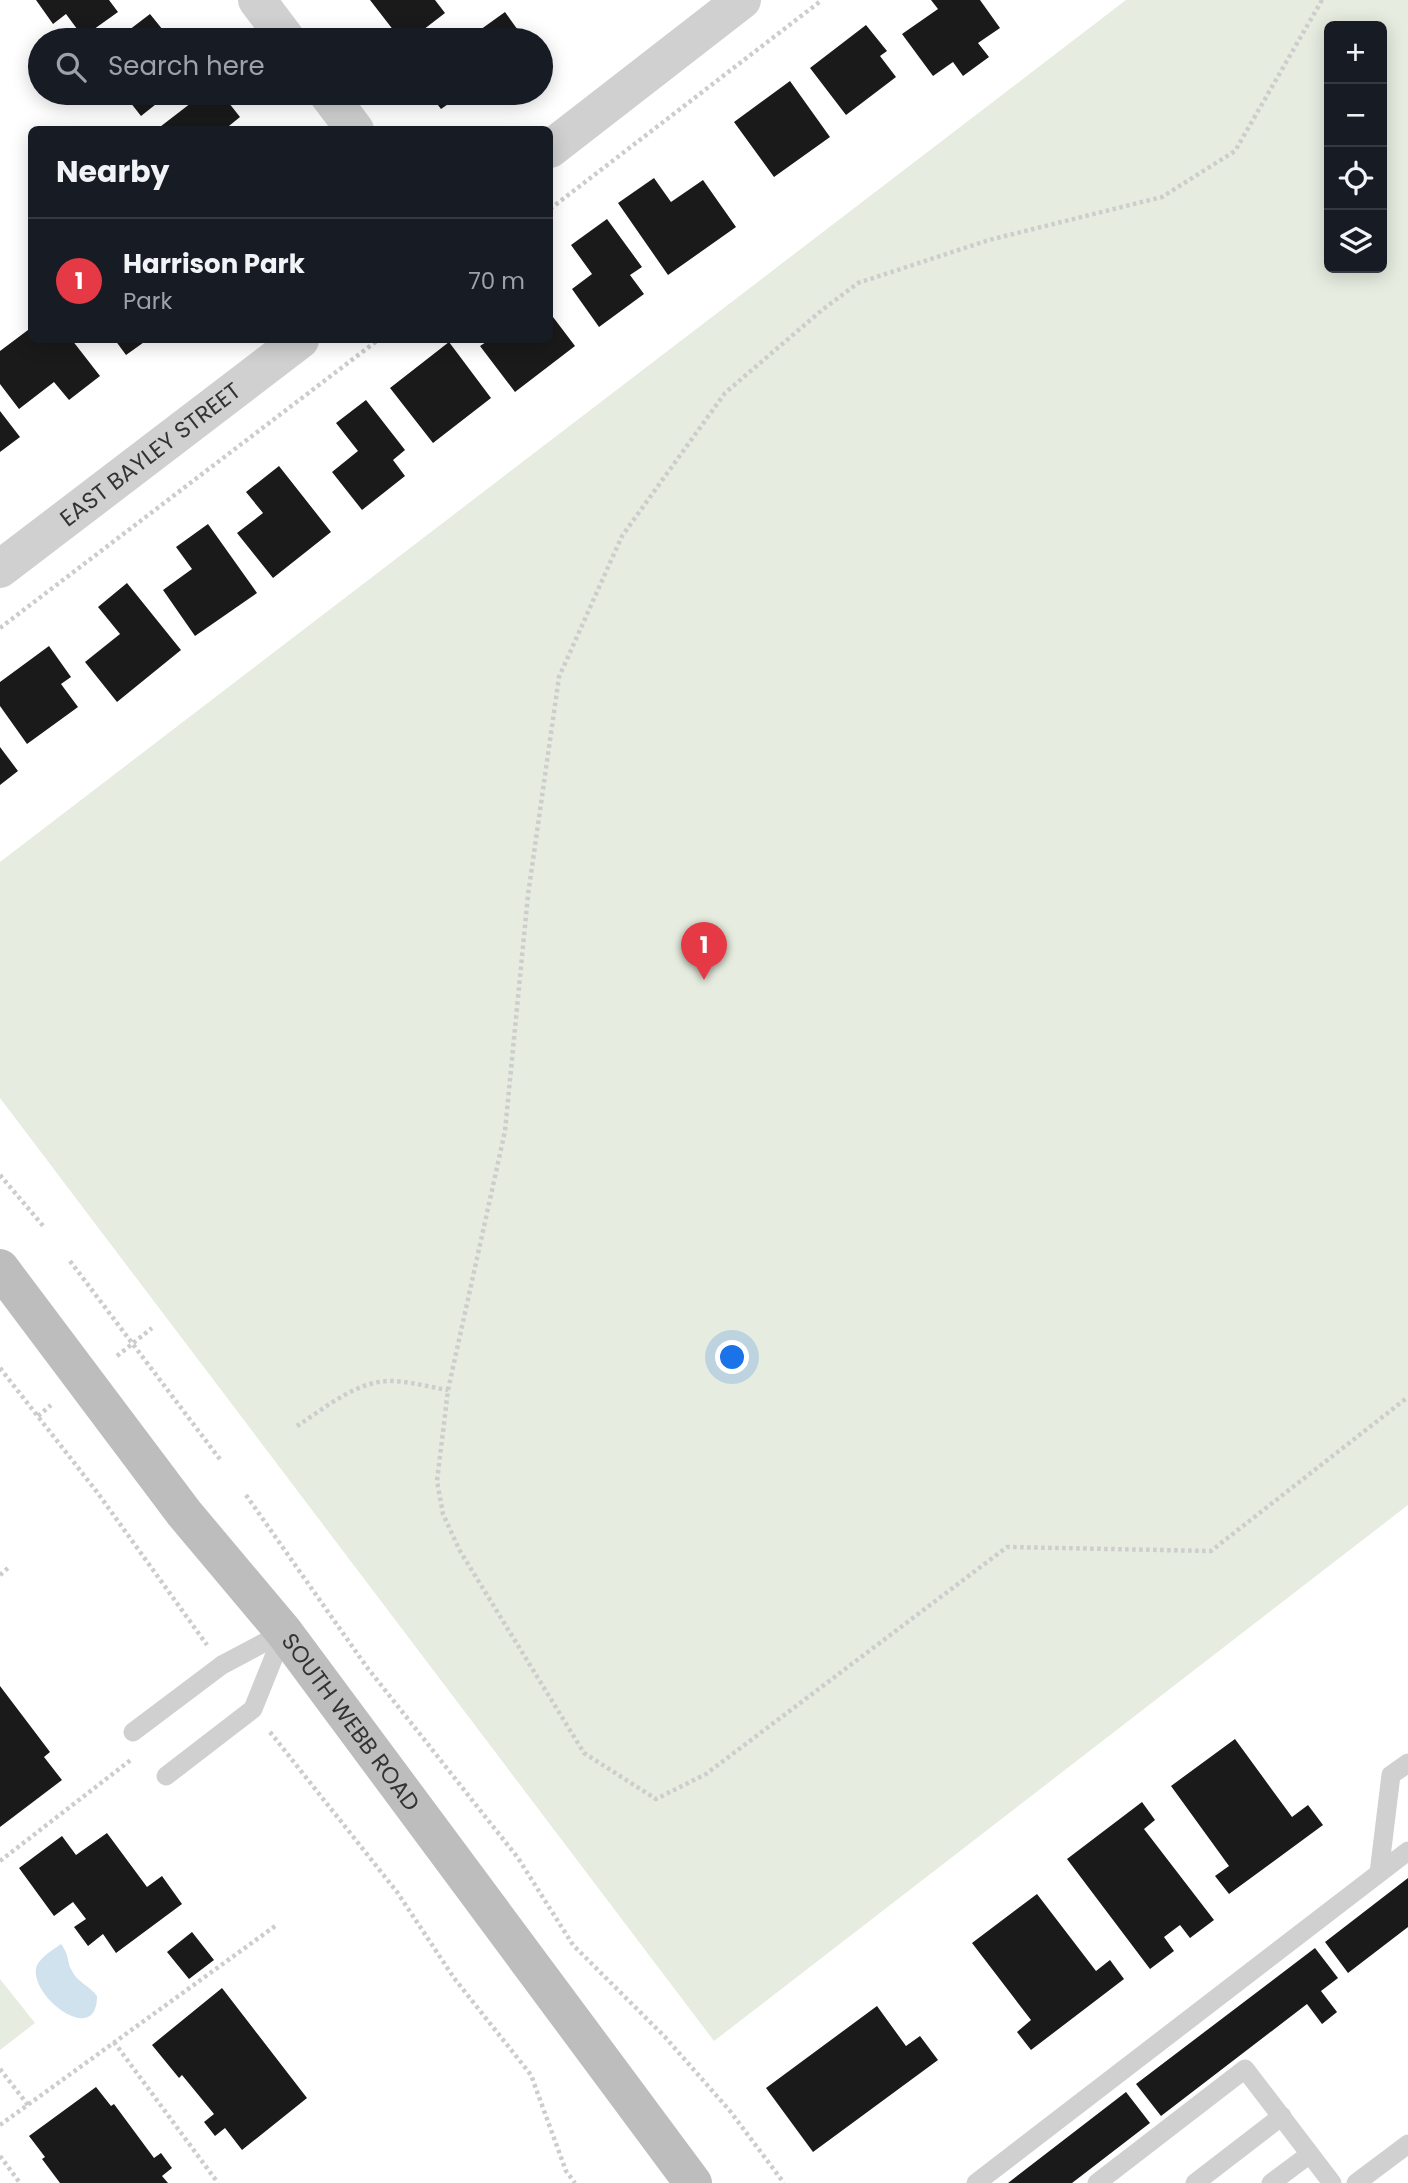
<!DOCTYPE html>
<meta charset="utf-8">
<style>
body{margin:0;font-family:Poppins,sans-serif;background:#20242c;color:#f1f3f6}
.controls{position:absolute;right:21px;top:21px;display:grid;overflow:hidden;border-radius:10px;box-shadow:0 4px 18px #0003}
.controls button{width:63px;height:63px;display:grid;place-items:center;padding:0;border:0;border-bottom:2px solid #363941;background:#171b24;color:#f1f3f6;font:35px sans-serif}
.you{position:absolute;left:733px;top:1358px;width:24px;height:24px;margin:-18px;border:5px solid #fff;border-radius:50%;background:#1a73e8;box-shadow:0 0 0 10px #1a73e833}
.badge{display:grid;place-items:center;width:46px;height:46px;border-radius:50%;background:#e63946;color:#fff;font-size:23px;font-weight:700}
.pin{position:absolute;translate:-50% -58px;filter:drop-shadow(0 2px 4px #0008)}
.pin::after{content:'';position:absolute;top:37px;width:24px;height:21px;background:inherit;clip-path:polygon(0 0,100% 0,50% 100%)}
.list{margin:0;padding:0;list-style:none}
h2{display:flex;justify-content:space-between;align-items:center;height:91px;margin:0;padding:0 28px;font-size:30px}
h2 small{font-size:23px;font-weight:400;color:#9ea1a6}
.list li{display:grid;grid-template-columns:46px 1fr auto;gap:21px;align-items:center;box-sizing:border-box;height:126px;padding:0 28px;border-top:2px solid #363941}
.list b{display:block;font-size:26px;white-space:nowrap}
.list p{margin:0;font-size:23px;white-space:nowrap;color:#9ea1a6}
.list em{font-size:23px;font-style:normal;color:#9ea1a6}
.icon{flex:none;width:38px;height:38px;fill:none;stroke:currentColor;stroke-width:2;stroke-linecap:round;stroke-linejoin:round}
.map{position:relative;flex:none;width:1408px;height:2183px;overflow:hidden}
.search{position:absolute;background:#171b24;box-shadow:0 4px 18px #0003;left:28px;top:28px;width:525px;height:77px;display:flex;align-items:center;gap:18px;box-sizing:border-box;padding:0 24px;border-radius:38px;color:#9ea1a6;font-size:26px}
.panel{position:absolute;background:#171b24;box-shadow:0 4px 18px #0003;left:28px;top:126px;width:525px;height:217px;border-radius:10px}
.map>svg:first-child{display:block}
.green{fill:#e6ecdf;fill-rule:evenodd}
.water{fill:#cfe2ee}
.building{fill:#1a1a1a}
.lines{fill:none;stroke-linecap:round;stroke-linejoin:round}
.path{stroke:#cdcdcd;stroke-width:4.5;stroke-dasharray:3.5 3.5;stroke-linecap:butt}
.service{stroke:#d0d0d0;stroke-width:19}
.minor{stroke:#d0d0d0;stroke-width:38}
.secondary{stroke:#bdbdbd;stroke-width:38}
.labels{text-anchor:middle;stroke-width:7;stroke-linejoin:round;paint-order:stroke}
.street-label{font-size:23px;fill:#333;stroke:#fff}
</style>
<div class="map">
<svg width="1408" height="2183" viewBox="0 0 1408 2183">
<rect width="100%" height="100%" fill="#fff"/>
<path class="green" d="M1126,0H1408V1505L714,2041L0,1098V862ZM1329,26H1382V268H1329Z
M0,1979L35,2023L0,2050Z"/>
<path class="water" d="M61,1944C70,1956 66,1960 72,1971C77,1982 90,1986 97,1996C97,2052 19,1988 39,1962C44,1955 54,1949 61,1944Z"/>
<path class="building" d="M36,0H109L118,12L83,37L66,14L53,24Z
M370,0H435L445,13L410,40H401Z
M931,0H980L1000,28L978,43L989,57L963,76L953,62L933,76L902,34L938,9Z
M505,12L525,40H466Z
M150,14L171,40H116Z
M866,25L887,51L880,56L896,77L846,115L810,68Z
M790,81L830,137L774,177L734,122Z
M107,93H170L141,116L123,93L114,101Z
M204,93H221L240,117L224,130H156Z
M429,93H464L441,109Z
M472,93H495L480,104Z
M654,178L671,202L703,180L736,227L668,275L618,203Z
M607,219L642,267L630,275L644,294L599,327L572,289L592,274L571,245Z
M550,313L575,346L515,392L480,346L489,340H550Z
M32,327V340H72L100,376L69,400L54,382L19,409L0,384V351Z
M115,340H147L126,355Z
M449,342L491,398L433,443L390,388Z
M366,400L405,450L393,460L405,476L362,510L332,472L358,451L336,423Z
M0,411L20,437L0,452Z
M279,466L331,532L273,578L237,533L263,513L246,492Z
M208,524L257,593L195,636L163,590L192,569L176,547Z
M127,583L181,650L117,702L85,662L120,634L98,607Z
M49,646L71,677L61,684L78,707L27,744L0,706V682Z
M0,747L18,771L0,785Z
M0,1686L50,1752L44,1757L62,1780L0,1827Z
M1235,1739L1292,1817L1308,1805L1323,1825L1229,1894L1215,1876L1229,1866L1171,1786Z
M1142,1802L1155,1820L1144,1829L1214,1920L1190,1938L1180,1925L1164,1937L1174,1951L1150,1969L1067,1859Z
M107,1833L147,1887L162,1876L182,1904L116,1953L103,1934L88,1946L74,1927L86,1919L73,1902L54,1916L19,1868L62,1836L76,1855Z
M1408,1878V1927L1348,1973L1325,1942Z
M1037,1894L1096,1971L1110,1960L1124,1979L1031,2050L1017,2032L1031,2020L972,1943Z
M192,1932L214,1960L189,1979L167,1952Z
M1315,1948L1338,1978L1321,1991L1337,2012L1322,2024L1307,2004L1161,2116L1136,2084Z
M222,1988L307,2098L242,2150L225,2128L215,2136L204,2122L214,2114L182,2075L179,2078L152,2045Z
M877,2006L906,2046L920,2036L938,2060L813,2152L766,2088Z
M96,2087L111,2106L114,2104L154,2158L161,2153L172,2168L162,2176L168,2183H60L42,2159L45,2157L29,2136Z
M1126,2092L1150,2123L1072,2183H1008Z"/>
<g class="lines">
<path class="path" d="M1322,0L1235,151L1162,197L989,240L858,283L822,310L725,393L622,536L559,677L528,895L505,1131L448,1390L437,1481L443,1514L460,1551L584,1753L656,1799L706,1774L1007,1547L1211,1551L1408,1397
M550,209L822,0
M0,628L378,340
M0,1175L44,1227
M70,1261L222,1462
M117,1356L152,1328
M0,1368L97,1492L207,1645
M38,1416L51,1405
M297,1426C325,1408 355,1382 389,1381C409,1381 429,1387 448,1390
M246,1495L366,1666L518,1858L573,1945L665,2037L730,2111L784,2183
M0,1575L8,1568
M270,1732L397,1892L454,1978L531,2075L566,2171L575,2183
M0,1861L132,1759
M114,2042L218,2183
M0,2069L28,2105
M0,2125L278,1924
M0,2156L20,2183"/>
<path class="service" d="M133,1732L222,1665L284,1632L253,1709L166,1776
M1379,1873L1391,1775L1408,1763
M976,2183L1408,1851
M1097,2183L1245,2069L1332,2183
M1195,2183L1282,2116
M1271,2183L1310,2154
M1356,2183L1408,2144"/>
<g class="minor">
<path d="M257,0L287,40"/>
<path d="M327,93L355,130"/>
<path d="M550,149L742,0"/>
<path id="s1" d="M0,569L300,340"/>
</g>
<path class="secondary" id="s2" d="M0,1268L184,1513L284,1632L693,2183"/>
</g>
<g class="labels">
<g class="street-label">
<text dy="8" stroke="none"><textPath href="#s1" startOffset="189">EAST BAYLEY STREET</textPath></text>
<text dy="8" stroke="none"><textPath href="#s2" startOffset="574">SOUTH WEBB ROAD</textPath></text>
</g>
</g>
</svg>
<div class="controls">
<button>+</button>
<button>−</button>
<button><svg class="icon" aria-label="locate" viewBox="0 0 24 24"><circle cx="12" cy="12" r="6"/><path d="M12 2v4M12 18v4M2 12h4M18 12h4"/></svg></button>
<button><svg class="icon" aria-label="layers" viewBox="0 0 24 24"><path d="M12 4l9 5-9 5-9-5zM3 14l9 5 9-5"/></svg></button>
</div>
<div class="you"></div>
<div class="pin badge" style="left:704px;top:980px">1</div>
<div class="search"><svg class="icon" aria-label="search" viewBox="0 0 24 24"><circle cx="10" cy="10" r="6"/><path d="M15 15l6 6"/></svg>Search here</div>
<section class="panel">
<h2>Nearby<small></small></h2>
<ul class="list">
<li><span class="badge">1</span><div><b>Harrison Park</b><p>Park</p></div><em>70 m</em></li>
</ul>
</section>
</div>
